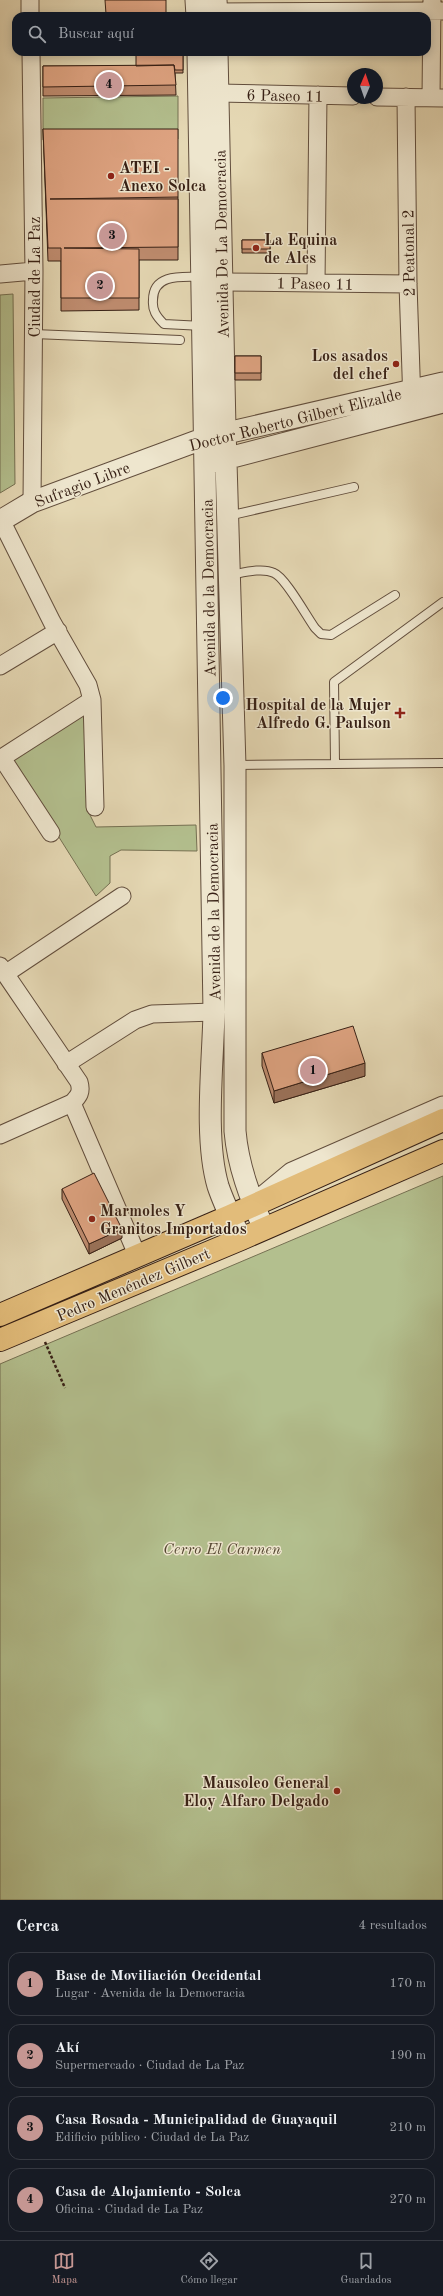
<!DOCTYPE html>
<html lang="es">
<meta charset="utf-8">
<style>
body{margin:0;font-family:"Old Standard TT",serif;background:#20242c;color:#f1f3f6}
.compass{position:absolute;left:347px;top:68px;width:36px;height:36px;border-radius:50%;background:#171b24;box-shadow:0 2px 10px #0003;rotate:2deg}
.you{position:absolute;left:223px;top:698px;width:14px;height:14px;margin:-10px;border:3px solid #fff;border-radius:50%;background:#1a73e8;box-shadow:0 0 0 6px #1a73e833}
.badge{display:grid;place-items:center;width:26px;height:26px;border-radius:50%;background:#c59692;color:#111;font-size:13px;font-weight:700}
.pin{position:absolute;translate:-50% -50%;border:2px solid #fff;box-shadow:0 1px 4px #0006}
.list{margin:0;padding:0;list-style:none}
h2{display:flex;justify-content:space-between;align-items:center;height:52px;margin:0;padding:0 16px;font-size:17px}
h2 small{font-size:13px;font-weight:400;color:#9ea1a6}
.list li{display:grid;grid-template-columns:26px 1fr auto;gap:12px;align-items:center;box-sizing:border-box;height:64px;margin:0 8px 8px;padding:0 8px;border:1px solid #363941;border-radius:12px}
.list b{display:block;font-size:15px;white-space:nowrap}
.list p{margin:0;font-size:13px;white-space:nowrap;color:#9ea1a6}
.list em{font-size:13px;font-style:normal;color:#9ea1a6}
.icon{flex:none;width:22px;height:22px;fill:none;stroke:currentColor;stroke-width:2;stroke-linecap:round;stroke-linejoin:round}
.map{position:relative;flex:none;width:443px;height:1900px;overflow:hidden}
.search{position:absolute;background:#171b24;box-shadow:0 2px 10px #0003;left:12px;right:12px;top:12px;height:44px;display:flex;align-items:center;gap:10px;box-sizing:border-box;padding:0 14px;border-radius:12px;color:#9ea1a6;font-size:15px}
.sheet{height:340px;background:#171b24}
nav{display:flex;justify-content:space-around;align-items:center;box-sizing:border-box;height:56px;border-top:1px solid #363941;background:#171b24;font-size:11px;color:#9ea1a6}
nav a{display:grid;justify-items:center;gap:2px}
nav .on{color:#c59692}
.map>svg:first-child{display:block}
.green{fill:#b3bf8e;stroke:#757052}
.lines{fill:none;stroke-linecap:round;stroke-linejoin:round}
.service-casing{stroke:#624e3d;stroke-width:10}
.minor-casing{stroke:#624e3d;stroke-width:19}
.tertiary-casing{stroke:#624e3d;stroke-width:23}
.primary-casing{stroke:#372015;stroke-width:24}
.path{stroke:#372015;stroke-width:2.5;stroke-dasharray:3 2;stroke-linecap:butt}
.service{stroke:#eee6ce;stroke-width:8}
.minor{stroke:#eee6ce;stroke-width:17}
.tertiary{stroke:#eee6ce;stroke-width:21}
.primary{stroke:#e2bc7a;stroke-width:22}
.wall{fill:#bf8c6f;stroke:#372015}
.shaded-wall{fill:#9b725a;stroke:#372015}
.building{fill:#dea381;stroke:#372015}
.poi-dot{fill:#8f2418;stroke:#eee6ce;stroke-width:1.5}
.labels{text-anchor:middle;stroke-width:3;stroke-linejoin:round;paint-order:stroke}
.street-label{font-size:16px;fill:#372015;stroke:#eee6ce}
.poi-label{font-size:16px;font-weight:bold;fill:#372015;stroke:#eee6ce;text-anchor:start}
.park-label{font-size:16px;font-style:italic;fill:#564833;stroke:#eee6ce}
</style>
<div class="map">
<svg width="443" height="1900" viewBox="0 0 443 1900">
<rect width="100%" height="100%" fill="#e5d8b4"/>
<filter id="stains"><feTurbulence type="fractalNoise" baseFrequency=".005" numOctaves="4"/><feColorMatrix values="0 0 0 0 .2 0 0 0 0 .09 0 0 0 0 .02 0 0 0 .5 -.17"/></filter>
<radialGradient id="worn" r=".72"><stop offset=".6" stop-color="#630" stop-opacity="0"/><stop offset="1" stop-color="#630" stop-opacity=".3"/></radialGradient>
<path class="green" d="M178,96V139L43,140V98Z
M13,294L15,484L0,493V295Z
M89,710L88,811L96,827L196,825L197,851L121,850L110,856V883L96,896L11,761Z
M443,1176V1900H0V1364Z"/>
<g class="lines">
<g class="service-casing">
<path id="service" d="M202,277C183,277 153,273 153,300C152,310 156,316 164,324L203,326
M34,334L180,340
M228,516L354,487
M230,575C242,573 262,567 274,573C285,577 307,617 315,628L321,634L331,635L395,595
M335,763L334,682L443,602
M236,765L443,763"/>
</g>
<g class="minor-casing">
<path id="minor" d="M30,0V16
M216,12L443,11
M31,52L34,271L32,502
M218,93L353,96
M377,97L443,98
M406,97L408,284L412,403
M431,98L432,0
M0,274L34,271
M222,282L408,284
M316,283L318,95
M1,520L52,622L88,685L92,700L95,807
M0,666L58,631
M2,758L51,833
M0,759L92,700
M0,966L79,1082C82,1092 79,1096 72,1103L0,1135
M5,974L122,896
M66,1064L135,1020L152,1014L214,1012
M72,1103L138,1257"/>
</g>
<g class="tertiary-casing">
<path id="tertiary" d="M196,0L197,16
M216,0L217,16
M198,52L214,1012C213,1063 204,1138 218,1186C224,1204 233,1222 241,1239
M217,52L225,428L235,766V1131C238,1166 250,1197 264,1229
M213,462L443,402
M0,521L32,502L205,438L443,383
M263,1197L292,1173L443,1107"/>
</g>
<g class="primary-casing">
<path id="primary" d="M0,1315L230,1216L443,1120
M0,1340L241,1239L443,1151"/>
</g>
<path class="path" d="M45,1342L65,1388"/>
<use href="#service" class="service"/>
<use href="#minor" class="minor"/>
<use href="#tertiary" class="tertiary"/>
<use href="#primary" class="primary"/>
</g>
<path class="wall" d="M183,52V73H175L176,95L43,96V66H136Z
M43,129L178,197V260H139V310L61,311V261H48Z
M242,240H270V253H242Z
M235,356H261V380H235Z
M262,1053L365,1076L274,1103L262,1066Z
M62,1189L122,1238L89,1254L62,1199Z"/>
<path class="shaded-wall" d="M365,1063V1076L274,1103V1091Z
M122,1229V1238L89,1254V1244Z"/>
<path class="building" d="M105,0H166V16H108L106,14Z
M136,52H183V70H175L174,65L136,66Z
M174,65L176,85L43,87V66Z
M43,129H178V197L50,199H178V247L64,248L139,249V298H61V248H48Z
M242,240H270V249H242Z
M235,356H261V373H235Z
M353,1026L365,1063L274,1091L262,1053Z
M94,1173L122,1229L89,1244L62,1189Z"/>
<g class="poi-dot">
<circle cx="111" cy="176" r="4"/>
<circle cx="256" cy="248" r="4"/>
<circle cx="396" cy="364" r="4"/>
<path d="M398 707h4v4h4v4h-4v4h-4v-4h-4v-4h4z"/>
<circle cx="92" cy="1219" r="4"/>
<circle cx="337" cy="1791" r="4"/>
</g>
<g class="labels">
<g class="street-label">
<text transform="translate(285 95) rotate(1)" y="6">6 Paseo 11</text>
<text transform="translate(221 244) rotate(-91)" y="6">Avenida De La Democracia</text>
<text transform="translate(408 253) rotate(-91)" y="6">2 Peatonal 2</text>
<text transform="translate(34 277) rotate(-90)" y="6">Ciudad de La Paz</text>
<text transform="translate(315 283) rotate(1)" y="6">1 Paseo 11</text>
<text transform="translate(295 419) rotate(-14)" y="6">Doctor Roberto Gilbert Elizalde</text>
<text transform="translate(82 484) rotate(-21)" y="6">Sufragio Libre</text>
<text transform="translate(208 588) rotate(-91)" y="6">Avenida de la Democracia</text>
<text transform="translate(213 912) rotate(-91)" y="6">Avenida de la Democracia</text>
<text transform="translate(133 1284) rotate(-23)" y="6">Pedro Menéndez Gilbert</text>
</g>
<g class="poi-label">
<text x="119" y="173">ATEI -<tspan x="119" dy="18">Anexo Solca</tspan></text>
<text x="264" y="245">La Equina<tspan x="264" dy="18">de Ales</tspan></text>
<text x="388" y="361" text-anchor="end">Los asados<tspan x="388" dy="18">del chef</tspan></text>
<text x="391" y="710" text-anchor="end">Hospital de la Mujer<tspan x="391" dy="18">Alfredo G. Paulson</tspan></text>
<text x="100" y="1216">Marmoles Y<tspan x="100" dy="18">Granitos Importados</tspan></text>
<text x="329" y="1788" text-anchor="end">Mausoleo General<tspan x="329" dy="18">Eloy Alfaro Delgado</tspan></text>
</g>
<g class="park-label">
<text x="222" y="1554">Cerro El Carmen</text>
</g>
</g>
<rect width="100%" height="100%" filter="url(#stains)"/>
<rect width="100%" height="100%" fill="url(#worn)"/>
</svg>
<svg class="compass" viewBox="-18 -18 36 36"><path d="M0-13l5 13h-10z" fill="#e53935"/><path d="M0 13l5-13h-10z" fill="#9ea1a6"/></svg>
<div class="you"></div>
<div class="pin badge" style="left:313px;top:1071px">1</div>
<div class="pin badge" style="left:100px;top:286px">2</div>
<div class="pin badge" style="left:112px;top:236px">3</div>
<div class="pin badge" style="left:109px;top:85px">4</div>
<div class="search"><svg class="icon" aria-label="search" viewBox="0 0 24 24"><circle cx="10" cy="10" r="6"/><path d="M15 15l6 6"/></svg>Buscar aquí</div>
</div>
<section class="sheet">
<h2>Cerca<small>4 resultados</small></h2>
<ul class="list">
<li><span class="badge">1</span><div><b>Base de Moviliación Occidental</b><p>Lugar · Avenida de la Democracia</p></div><em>170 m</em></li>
<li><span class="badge">2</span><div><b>Akí</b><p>Supermercado · Ciudad de La Paz</p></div><em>190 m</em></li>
<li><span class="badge">3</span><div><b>Casa Rosada - Municipalidad de Guayaquil</b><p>Edificio público · Ciudad de La Paz</p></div><em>210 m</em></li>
<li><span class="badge">4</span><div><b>Casa de Alojamiento - Solca</b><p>Oficina · Ciudad de La Paz</p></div><em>270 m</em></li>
</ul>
</section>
<nav>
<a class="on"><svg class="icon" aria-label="map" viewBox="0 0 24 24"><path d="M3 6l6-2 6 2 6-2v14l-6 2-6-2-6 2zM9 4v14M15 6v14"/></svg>Mapa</a>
<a><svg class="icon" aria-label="directions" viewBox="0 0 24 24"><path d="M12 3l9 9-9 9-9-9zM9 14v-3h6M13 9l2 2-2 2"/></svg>Cómo llegar</a>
<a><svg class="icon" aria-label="saved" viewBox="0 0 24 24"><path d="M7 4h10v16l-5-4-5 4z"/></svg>Guardados</a>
</nav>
